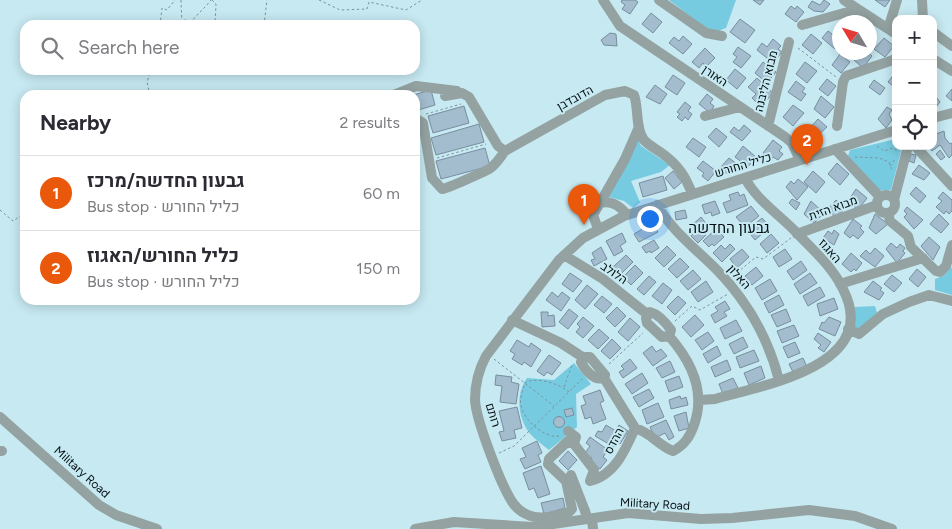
<!DOCTYPE html>
<meta charset="utf-8">
<style>
body{margin:0;font-family:Figtree,Heebo,sans-serif;background:#f2f2f3;color:#2b2b33}
.controls{position:absolute;right:15px;top:15px;display:grid;overflow:hidden;border-radius:10px;box-shadow:0 2px 12px #0003}
.controls button{width:45px;height:45px;display:grid;place-items:center;padding:0;border:0;border-bottom:1px solid #e1e1e2;background:#fff;color:#2b2b33;font:25px sans-serif}
.compass{position:absolute;left:832px;top:15px;width:45px;height:45px;border-radius:50%;background:#fff;box-shadow:0 2px 12px #0003;rotate:308deg}
.you{position:absolute;left:649px;top:218px;width:18px;height:18px;margin:-12px;border:4px solid #fff;border-radius:50%;background:#1a73e8;box-shadow:0 0 0 8px #1a73e833}
.badge{display:grid;place-items:center;width:32px;height:32px;border-radius:50%;background:#ea580c;color:#fff;font-size:16px;font-weight:700}
.pin{position:absolute;translate:-50% -41px;filter:drop-shadow(0 1px 2px #0008)}
.pin::after{content:'';position:absolute;top:26px;width:18px;height:15px;background:inherit;clip-path:polygon(0 0,100% 0,50% 100%)}
.list{margin:0;padding:0;list-style:none}
h2{display:flex;justify-content:space-between;align-items:center;height:65px;margin:0;padding:0 20px;font-size:21px}
h2 small{font-size:16px;font-weight:400;color:#7c7c81}
.list li{display:grid;grid-template-columns:32px 1fr auto;gap:15px;align-items:center;box-sizing:border-box;height:75px;padding:0 20px;border-top:1px solid #e1e1e2}
.list b{display:block;font-size:19px;white-space:nowrap}
.list p{margin:0;font-size:16px;white-space:nowrap;color:#7c7c81}
.list em{font-size:16px;font-style:normal;color:#7c7c81}
.icon{flex:none;width:28px;height:28px;fill:none;stroke:currentColor;stroke-width:2;stroke-linecap:round;stroke-linejoin:round}
.map{position:relative;flex:none;width:952px;height:529px;overflow:hidden}
.search{position:absolute;background:#fff;box-shadow:0 2px 12px #0003;left:20px;top:20px;width:400px;height:55px;display:flex;align-items:center;gap:12px;box-sizing:border-box;padding:0 18px;border-radius:15px;color:#7c7c81;font-size:19px}
.panel{position:absolute;background:#fff;box-shadow:0 2px 12px #0003;left:20px;top:90px;width:400px;height:215px;border-radius:15px}
.map>svg:first-child{display:block}
.green{fill:#77cbe0}
.building{fill:#a3bcce;stroke:#778e9f}
.lines{fill:none;stroke-linecap:round;stroke-linejoin:round}
.path{stroke:#7b939a;stroke-width:1;stroke-dasharray:2.5 2.5;stroke-linecap:butt}
.minor{stroke:#94a3a2;stroke-width:10}
.minor-bridge{stroke:#94a3a2;stroke-width:10}
.labels{text-anchor:middle;stroke-width:4;stroke-linejoin:round;paint-order:stroke}
.street-label{font-size:12px;fill:#040e11;stroke:#c7e9f2}
.quarter-label{font-size:15px;fill:#040e11;stroke:#c7e9f2}
</style>
<div class="map">
<svg width="952" height="529" viewBox="0 0 952 529">
<rect width="100%" height="100%" fill="#c7e9f2"/>
<path class="green" d="M669,0H736L726,28L715,32L707,29Z
M638,139L641,146L670,165L661,172L631,181L640,202L633,208L624,201L609,197Z
M896,139V146L902,147L891,190H879L848,156L850,150Z
M952,267V295L935,290V279L943,276Z
M875,306L877,313L857,331L853,327L855,307Z
M574,363L591,384L576,394L577,427L549,450C542,444 530,436 526,428C517,412 517,392 527,378L554,380Z"/>
<path class="building" d="M622,0H635L638,2L630,14L622,9L625,5L621,2Z
M753,0H764L760,5Z
M824,0L830,4L823,12L814,11L808,7L812,1L820,5Z
M875,0H890L885,7Z
M791,6L795,9L797,6L804,12L796,22L785,14Z
M651,13L662,22L653,33L642,24Z
M740,19L755,30L745,43L730,32Z
M828,31L836,37L840,35V43L835,49L822,38Z
M610,33L616,34L617,46L604,45L601,40Z
M811,34L822,43L813,54L802,45Z
M683,36L692,44L683,54L669,43L674,37L679,41Z
M884,38L894,46L885,57L874,49Z
M773,39L781,46L778,49L782,52L773,63L757,50L762,43L767,47Z
M738,47L751,56L741,68L733,62L737,57L733,54Z
M705,48L715,58L706,67L703,63L699,68L692,62Z
M860,52H868L872,56L863,68L854,60Z
M840,54L850,62L841,73L832,65Z
M763,62L776,72L767,83L755,73Z
M805,62L817,71L807,83L796,74Z
M735,69L746,78L737,89L726,80Z
M895,73L896,74V88L888,82Z
M673,75L685,83L677,95L665,87Z
M757,78L773,93L765,102L761,99L757,103L752,98L756,94L748,87Z
M827,79L836,86L828,96L819,89Z
M874,80L885,88L880,95L869,87Z
M796,81L805,88L802,92L806,94L801,101L788,92Z
M655,85L667,94L660,104L646,97Z
M952,89V101L946,96Z
M431,90L435,105L415,111L413,95Z
M933,93L940,102L933,111Z
M707,94L713,99L710,103L714,106L710,113L699,104Z
M821,96L834,107L825,118L814,109Z
M685,102L691,107L688,111L692,114L688,120L685,117L682,121L677,117L680,114L677,112Z
M793,105L804,113L793,126L783,117Z
M464,106L469,123L433,133L428,116Z
M887,107L892,110L889,114L892,120L886,128L878,119Z
M818,119L827,127L815,138L807,131Z
M479,124L484,142L436,155L431,138Z
M744,125L751,131L742,141L730,132L734,127L739,131Z
M716,128L727,137L719,147L708,137Z
M944,131L945,138L950,144L952,143V155L949,158L940,145L932,151L929,146H933V135Z
M693,138L706,147L699,157L686,147Z
M773,140L782,147L779,151L783,154L778,160L773,157L771,160L763,153Z
M743,146L756,157L748,167L735,157Z
M485,148L490,166L441,179L436,161Z
M940,150L945,157L941,160L936,154Z
M911,154L916,155L914,163L909,161Z
M729,158L737,164L729,175L720,168Z
M703,161L716,171L708,181L702,176L704,173L697,168Z
M837,163L849,174L840,185L828,174Z
M919,165L930,173L924,180L912,174Z
M673,171L682,182L674,189L665,178Z
M813,171L825,182L816,193L804,182Z
M663,176L667,190L643,197L639,183Z
M798,179L808,187L797,200L786,187L791,181L794,184Z
M916,187L926,196L920,203L910,194Z
M856,189L867,198L858,210L848,201Z
M738,192L740,196L744,194L748,205L727,213L723,203L731,200L729,195Z
M943,192L952,200V211L949,214L946,211L944,214L936,207L942,201L938,198Z
M792,199L800,203L796,210L789,203Z
M836,200L845,208L836,218L827,210Z
M715,201L720,213L712,216L711,212L705,214L702,205Z
M811,201L824,213L814,223L804,214Z
M751,206L759,216L745,227L736,217Z
M907,207L923,220L914,229L904,217L907,214L904,211Z
M685,210L687,218L676,220L675,212Z
M875,214L888,224L876,234L869,228Z
M939,214L949,224L941,233L930,224Z
M701,217L708,226L702,231L706,235L698,243L691,236L694,232L690,227Z
M762,218L770,227L755,240L747,230Z
M651,219L658,232L639,242L634,234L644,228L642,224Z
M853,219L862,226L860,228L864,232L858,239L853,235L850,238L844,233Z
M716,229L724,237L714,246L712,244L709,247L703,241Z
M834,230L839,234L834,245L823,238L828,231L832,234Z
M622,233L626,242L620,246L623,251L614,256L606,241Z
M771,234L779,243L767,253L760,244Z
M929,237L940,247L933,260L921,246Z
M654,240L659,248L651,253L650,251L646,253L642,247Z
M891,243L897,248L900,244L905,248L903,251L905,253L897,263L886,249Z
M730,244L735,249L722,262L713,253L721,245L725,249Z
M667,246L676,255L664,267L655,258Z
M601,247L607,259L594,266L591,260L595,259L592,253Z
M875,248L884,256L875,267L860,256L866,250L870,254Z
M742,249L749,257L737,268L730,259Z
M785,249L792,259L779,267L773,257Z
M851,253L862,263L856,271L854,269L851,272L842,264Z
M626,255L633,262L620,275L613,267Z
M680,258L689,267L677,278L668,269Z
M801,261L807,270L793,280L787,271Z
M635,265L643,273L631,285L623,277Z
M756,267L763,276L752,285L745,276Z
M917,269L926,277L918,287L909,279Z
M693,270L701,279L688,290L680,281Z
M570,273L582,281L573,292L562,284Z
M810,273L817,283L800,294L794,284Z
M892,275L902,283L894,292L884,284Z
M649,276L656,282L644,295L637,289Z
M770,279L777,291L762,300L755,288Z
M706,281L713,292L698,302L691,292Z
M873,281L882,288L880,290L884,293L879,300L864,292Z
M663,283L672,290L662,304L652,296Z
M587,285L598,294L585,309L575,300Z
M820,287L825,296L808,306L803,296Z
M552,292L558,297L562,292L570,298L561,311L546,300Z
M779,295L784,305L769,313L764,303Z
M602,296L612,304L604,313L594,305Z
M678,296L686,303L675,315L667,307Z
M834,298L838,309L820,316L817,304Z
M725,301L730,309L724,312L727,316L715,323L711,315L718,311L715,307Z
M617,307L626,316L615,327L606,318Z
M569,309L578,316L568,329L559,322Z
M786,309L791,321L777,327L771,315Z
M541,312H548V316L554,315L555,326L542,327Z
M695,315L704,325L691,337L682,327Z
M583,317L594,326L583,338L576,332L580,327L577,324Z
M829,317L841,322L835,336L819,329L822,322L824,323Z
M630,318L640,327L628,341L618,332Z
M736,320L742,331L725,339L720,328Z
M794,325L799,336L782,343L777,331Z
M599,329L609,338L598,349L588,340Z
M708,332L714,341L702,350L695,340Z
M818,333L831,342L824,352L818,348L821,345L814,339Z
M743,337L748,347L734,354L729,344Z
M612,339L621,348L610,359L601,351Z
M517,340L529,347L531,343L541,350L531,367L524,362L522,365L512,359L515,354L510,351Z
M795,342L800,353L788,358L783,347Z
M652,346L656,352L661,349L667,356L653,366L643,353Z
M717,346L721,355L708,363L703,354Z
M754,350L759,361L740,368L736,357Z
M549,355L561,363L552,375L547,372L544,376L537,371Z
M803,358L807,367L794,374L789,364Z
M630,359L637,368L623,378L619,372L624,369L621,366Z
M727,360L731,370L715,377L711,367Z
M670,361L675,372L662,378L656,368Z
M761,366L765,378L749,385L744,373Z
M642,373L648,383L632,394L625,384Z
M496,375L512,377L511,382L519,384L516,404L500,402L502,386L495,385Z
M679,376L683,387L669,392L665,381Z
M733,378L738,388L723,394L719,384Z
M649,389L654,398L639,407L633,397Z
M600,390L604,401L600,403L606,419L593,424L591,417L585,419L581,406L586,404L583,396Z
M680,396L681,399L686,397L688,405L671,409L669,400Z
M658,403L664,417L647,424L642,410Z
M517,407L522,428L514,430L516,438L502,441L499,432L504,431L499,411Z
M572,408L574,415L566,417L564,410Z
M686,412L689,428L679,431L674,416Z
M553.5 422a5.5 5.5 0 1 1 11 0a5.5 5.5 0 1 1-11 0Z
M666,420L674,437L669,440L665,433L655,438L650,427Z
M606,425L616,431L619,425L628,431L620,444L617,442L614,447L595,436L598,431L602,432Z
M590,437L608,450L603,457L607,460L600,469L590,462L592,458L585,453L590,446L586,443Z
M537,441L542,453L538,455L541,462L525,469L520,459L526,457L522,448Z
M568,451L577,460L568,470L559,461Z
M541,466L550,494L538,498L534,488L529,490L523,473Z
M563,498L565,508L544,514L541,503Z"/>
<g class="lines">
<path class="path" d="M181,0L182,25
M212,0L216,4L215,25
M319,0L340,10L367,9L369,2L406,10L422,0
M160,25L162,8L167,10L175,0
M184,25V20L192,21C198,13 205,8 211,0
M264,25L267,0
M798,48L836,77
M150,95L147,82L151,70
M426,114L461,104
M877,146L884,151L893,148L897,151
M855,157L879,158L889,162L892,170
M437,158L486,144
M890,166L895,159
M0,210L13,221L25,213
M733,276L756,257L763,259L791,238
M675,321L692,306L700,310L728,294
M494,359L554,406
M609,364L643,333
M564,387L572,365
M559,436C545,439 524,420 521,406C519,399 523,390 525,383C536,376 560,384 569,392
M499,453L514,446L583,378"/>
<path class="minor" d="M603,0L620,26L785,137L792,143L800,160
M659,0L706,33L722,36
M844,0L896,34
M922,0L923,19
M802,25L858,9
M888,29L897,0
M933,32L952,46
M933,59L952,71
M394,95L416,86L457,91
M445,96L462,93L469,97L498,146L505,151L605,95L625,91L634,95C639,108 635,129 644,140C649,146 657,149 663,154C678,165 686,177 692,194
M705,116L740,107
M415,118L423,123L432,178L442,189C446,189 484,172 489,169C496,165 501,156 505,151
M933,118L952,113
M768,126L789,42
M837,126L843,82L846,76L896,59
M915,146L952,186
M835,149L880,197
M877 204a9 9 0 1 1 18 0a9 9 0 1 1-18 0Z
M894,200L908,146
M600,203L625,159L639,127
M657,205C672,231 696,249 717,270C748,302 768,337 779,380
M888,213L890,221L908,236L911,247L936,271L940,272L946,266L952,245
M598,229L593,215L600,203C612,200 620,206 627,215
M797,234L877,205
M564,255L603,279L647,314
M840,284L923,258
M650,312C658,314 666,323 671,330L669,336L662,337L647,323L646,318Z
M512,320L561,343L584,358
M848,329L859,334L883,314L909,302L929,295L952,301
M586,357H590L605,375L603,378C594,381 585,370 581,362Z
M700,400L715,399C763,385 882,366 843,289C832,266 811,248 794,230C777,213 756,199 745,178
M0,417L99,505L116,515L157,529
M635,428C650,432 659,446 673,451C685,445 690,436 694,425C706,392 691,361 669,336
M568,431L576,437L574,444
M0,451H2
M571,475L585,511
M590,481L594,470L574,444L568,441L549,459L548,464L566,481L572,509L569,512C557,515 541,521 528,515C521,512 515,507 511,500C500,482 476,420 475,400C475,384 479,369 486,356L559,260L583,238L624,216L896,130
M590,481C615,475 626,449 635,428L604,378
M415,529L454,522L533,527L628,513L701,519L732,518L809,510L855,516L892,529"/>
<path class="minor-bridge" d="M585,511L587,517L592,521L593,528"/>
</g>
<g class="labels">
<g class="street-label">
<text transform="translate(715 76) rotate(34)" y="4">האורן</text>
<text transform="translate(766 81) rotate(-76)" y="4">מבוא הליבנה</text>
<text transform="translate(575 98) rotate(-29)" y="4">הדובדבן</text>
<text transform="translate(743 165) rotate(-17)" y="4">כליל החורש</text>
<text transform="translate(833 208) rotate(-20)" y="4">מבוא הזית</text>
<text transform="translate(830 251) rotate(49)" y="4">האגוז</text>
<text transform="translate(614 273) rotate(35)" y="4">הלולב</text>
<text transform="translate(739 277) rotate(48)" y="4">האלון</text>
<text transform="translate(493 415) rotate(73)" y="4">רותם</text>
<text transform="translate(614 441) rotate(-62)" y="4">ההדס</text>
<text transform="translate(82 472) rotate(42)" y="4">Military Road</text>
<text transform="translate(655 504) rotate(3)" y="4">Military Road</text>
</g>
<g class="quarter-label">
<text x="729" y="233">גבעון החדשה</text>
</g>
</g>
</svg>
<div class="controls">
<button>+</button>
<button>−</button>
<button><svg class="icon" aria-label="locate" viewBox="0 0 24 24"><circle cx="12" cy="12" r="6"/><path d="M12 2v4M12 18v4M2 12h4M18 12h4"/></svg></button>
</div>
<svg class="compass" viewBox="-18 -18 36 36"><path d="M0-13l5 13h-10z" fill="#e53935"/><path d="M0 13l5-13h-10z" fill="#7c7c81"/></svg>
<div class="you"></div>
<div class="pin badge" style="left:584px;top:225px">1</div>
<div class="pin badge" style="left:807px;top:165px">2</div>
<div class="search"><svg class="icon" aria-label="search" viewBox="0 0 24 24"><circle cx="10" cy="10" r="6"/><path d="M15 15l6 6"/></svg>Search here</div>
<section class="panel">
<h2>Nearby<small>2 results</small></h2>
<ul class="list">
<li><span class="badge">1</span><div><b>גבעון החדשה/מרכז</b><p>Bus stop · כליל החורש</p></div><em>60 m</em></li>
<li><span class="badge">2</span><div><b>כליל החורש/האגוז</b><p>Bus stop · כליל החורש</p></div><em>150 m</em></li>
</ul>
</section>
</div>
